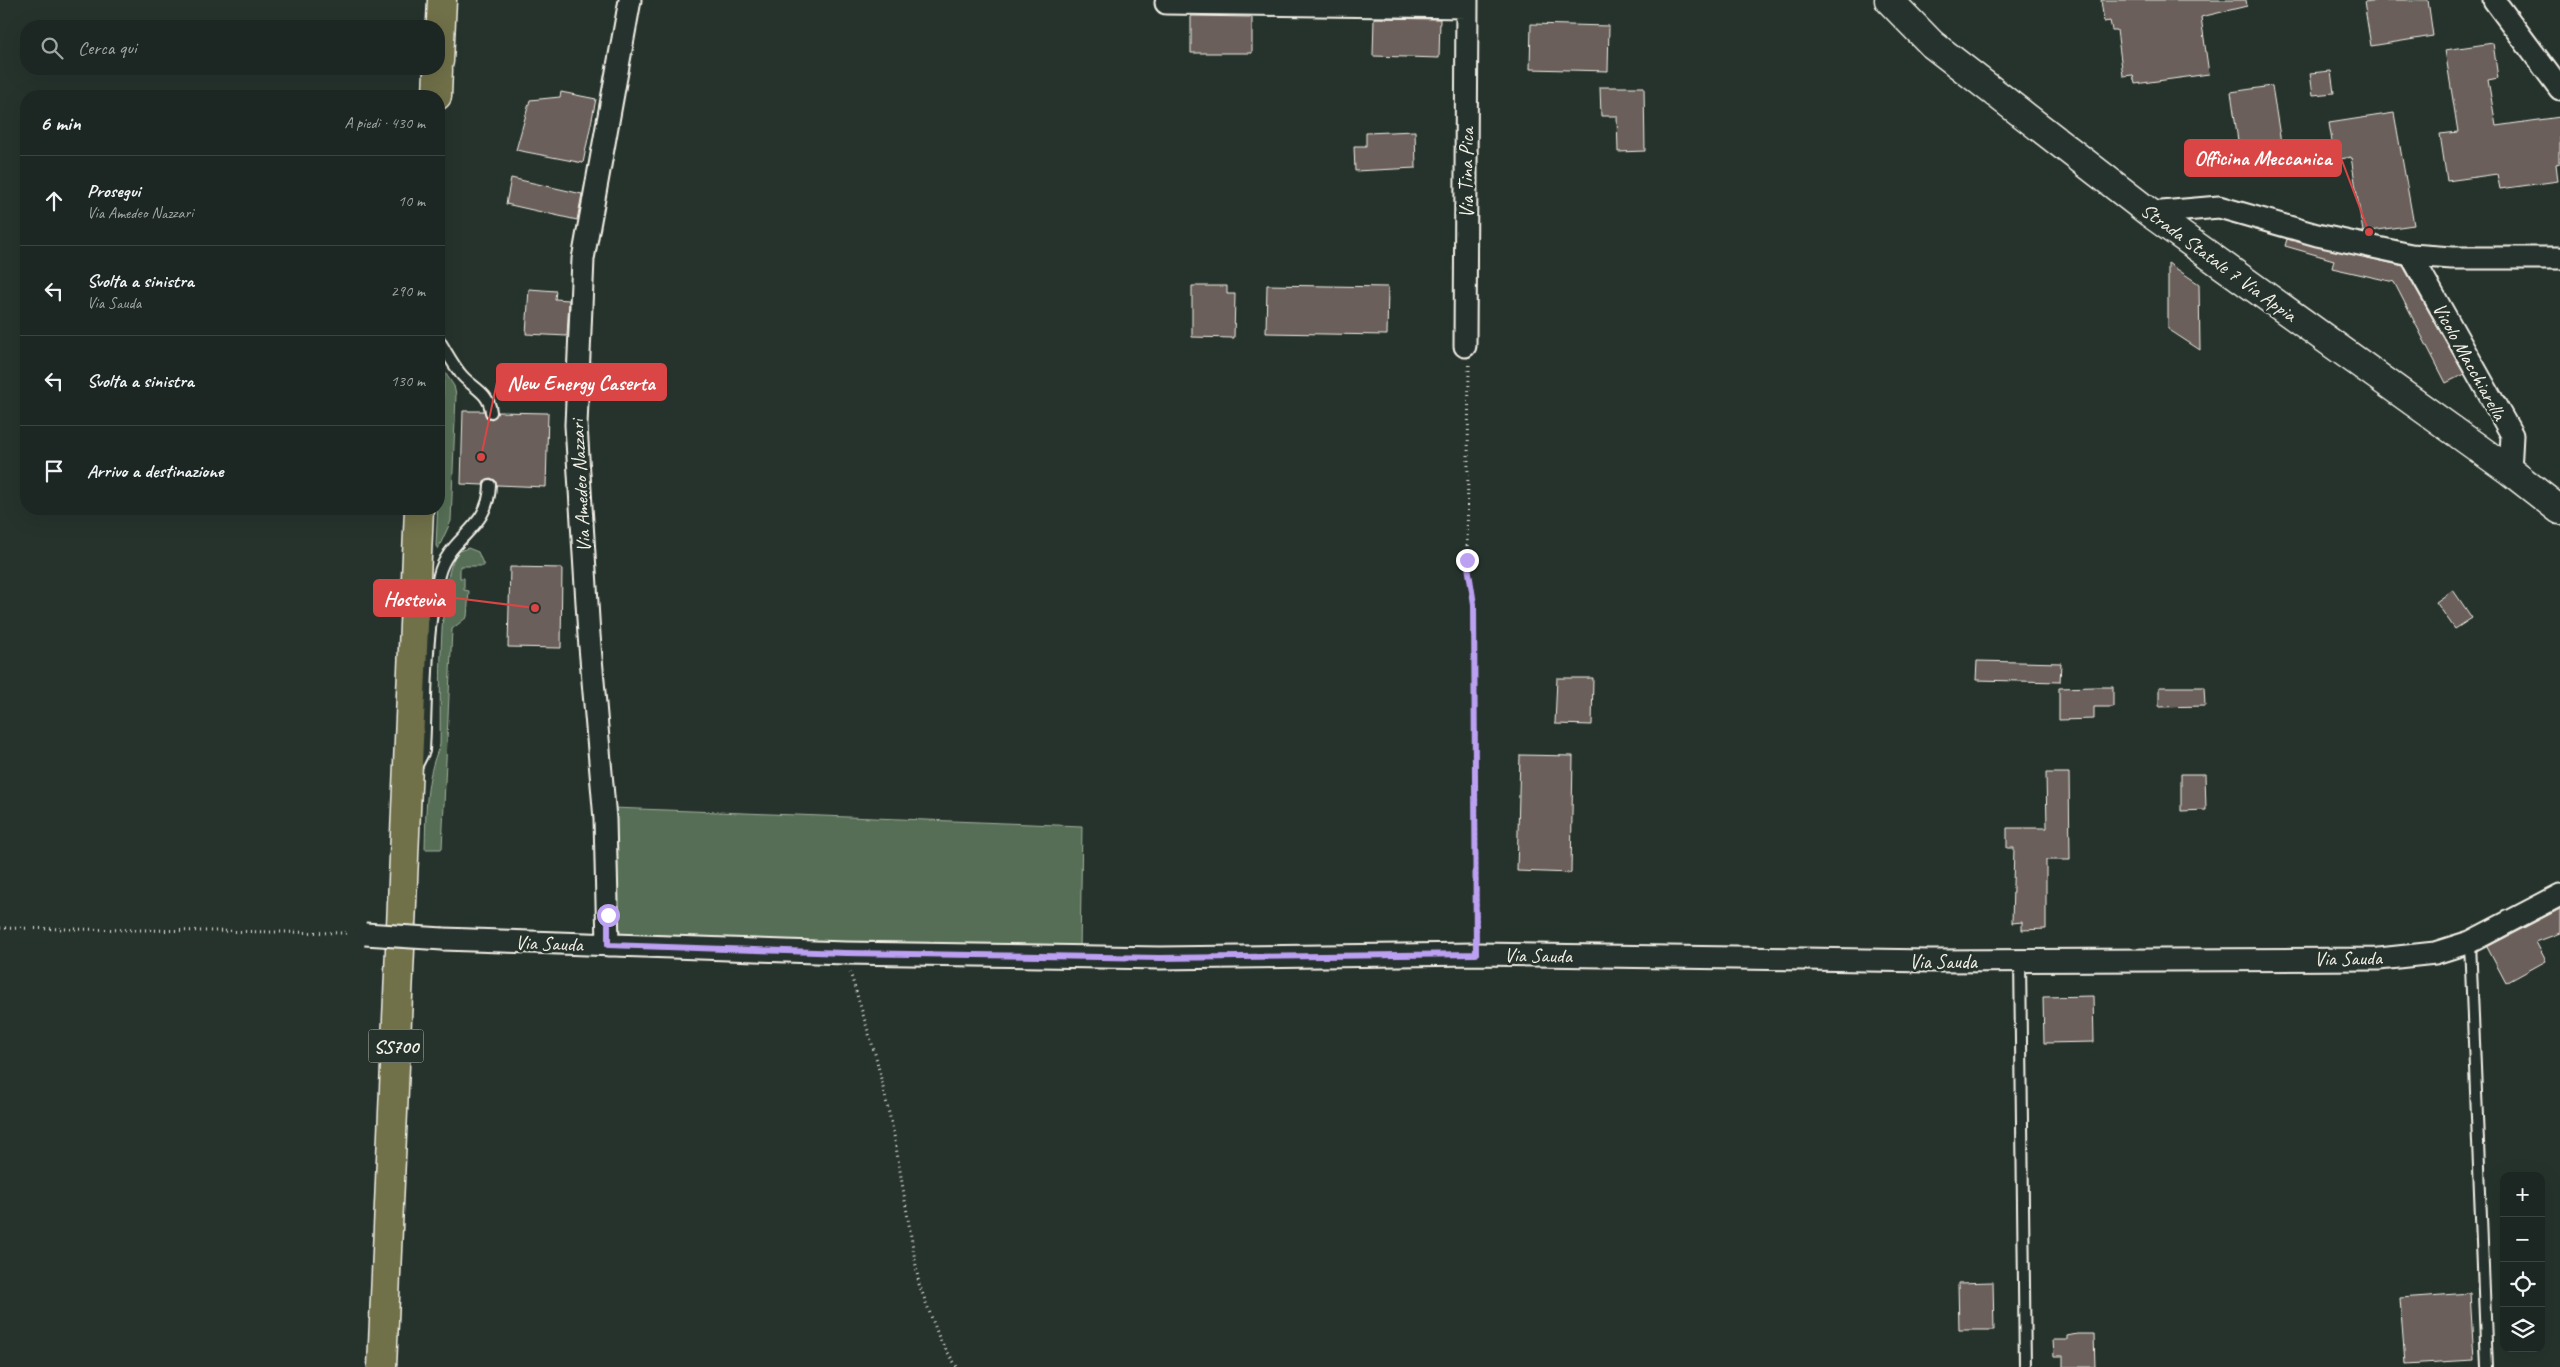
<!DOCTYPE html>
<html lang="it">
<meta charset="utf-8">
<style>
body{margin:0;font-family:Caveat,sans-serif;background:#29322f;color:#f1f3f6}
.controls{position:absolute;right:15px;bottom:15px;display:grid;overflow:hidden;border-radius:10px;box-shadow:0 5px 20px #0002}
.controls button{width:45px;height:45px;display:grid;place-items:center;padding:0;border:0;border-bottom:1px solid #3a4340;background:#1c2622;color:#f1f3f6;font:25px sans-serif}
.stop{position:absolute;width:15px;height:15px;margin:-11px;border:4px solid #bca0f2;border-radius:50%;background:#fff}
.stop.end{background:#bca0f2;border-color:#fff;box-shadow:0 1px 5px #0008}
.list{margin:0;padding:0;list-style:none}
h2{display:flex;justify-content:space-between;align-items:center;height:65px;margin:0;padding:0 20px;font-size:21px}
h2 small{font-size:16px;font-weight:400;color:#a0a5a5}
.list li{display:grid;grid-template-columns:32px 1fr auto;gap:15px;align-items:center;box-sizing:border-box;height:90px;padding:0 20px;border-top:1px solid #3a4340}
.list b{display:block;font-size:19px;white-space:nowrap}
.list p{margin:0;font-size:16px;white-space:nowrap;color:#a0a5a5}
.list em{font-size:16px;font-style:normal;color:#a0a5a5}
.icon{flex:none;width:28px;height:28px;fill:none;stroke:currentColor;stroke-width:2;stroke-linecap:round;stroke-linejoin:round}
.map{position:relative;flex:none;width:2560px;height:1367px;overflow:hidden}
.search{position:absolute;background:#1c2622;box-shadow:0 5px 20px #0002;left:20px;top:20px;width:425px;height:55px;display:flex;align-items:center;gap:12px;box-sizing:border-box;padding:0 18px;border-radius:20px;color:#a0a5a5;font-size:19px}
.panel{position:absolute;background:#1c2622;box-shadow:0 5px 20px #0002;left:20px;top:90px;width:425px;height:425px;border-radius:20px}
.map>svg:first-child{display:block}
.green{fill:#556e54;stroke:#a4b09e}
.building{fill:#6b5f5a;stroke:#f4f1e8}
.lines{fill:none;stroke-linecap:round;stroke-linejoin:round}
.lane-casing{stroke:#f4f1e8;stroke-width:14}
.street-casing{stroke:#f4f1e8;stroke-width:25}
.secondary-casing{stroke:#f4f1e8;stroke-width:31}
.highway-casing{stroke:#f4f1e8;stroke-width:31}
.path{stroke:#f4f1e8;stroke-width:3;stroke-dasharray:1 4;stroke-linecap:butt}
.lane{stroke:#26332d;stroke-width:10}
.street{stroke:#26332d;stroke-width:21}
.secondary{stroke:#26332d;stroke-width:28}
.highway{stroke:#70704a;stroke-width:28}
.street-bridge-casing{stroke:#f4f1e8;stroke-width:25;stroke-linecap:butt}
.street-bridge{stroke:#26332d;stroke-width:21}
.route{stroke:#bca0f2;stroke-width:6}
.labels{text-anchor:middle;stroke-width:5;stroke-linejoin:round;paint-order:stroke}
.shield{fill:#26332d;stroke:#b6b8b0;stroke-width:1}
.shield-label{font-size:19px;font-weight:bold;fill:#f4f1e8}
.street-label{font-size:20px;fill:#f4f1e8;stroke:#26332d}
.leader{fill:none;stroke:#da4645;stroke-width:2}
.callout-dot{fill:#da4645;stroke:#26332d;stroke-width:2}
.callout{fill:#da4645;stroke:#da4645;stroke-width:2}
.callout-label{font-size:21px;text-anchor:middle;font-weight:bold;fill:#fff}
</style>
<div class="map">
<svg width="2560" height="1367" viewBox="0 0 2560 1367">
<rect width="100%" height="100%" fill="#26332d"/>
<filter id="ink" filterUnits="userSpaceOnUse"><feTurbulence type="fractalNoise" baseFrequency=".02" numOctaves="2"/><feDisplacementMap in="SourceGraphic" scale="10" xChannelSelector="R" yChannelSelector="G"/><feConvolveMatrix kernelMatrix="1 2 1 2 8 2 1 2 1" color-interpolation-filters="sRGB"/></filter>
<g filter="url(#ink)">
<path class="green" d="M444,371L454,386L456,395L451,521L438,549L436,546Z
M468,548L478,552L484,566H460V578H464V590L469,591L467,617L452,629L442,849H425C426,813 425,779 440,745C441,706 437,584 456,555C459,550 463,550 468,548Z
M613,808L1082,826L1080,951L625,938L619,931Z"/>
<path class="building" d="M2101,0H2246L2247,6L2201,17L2209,74L2135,84L2133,75L2123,76L2117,30H2112L2110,21L2104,22Z
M2380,0H2428L2433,36L2371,46L2364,2Z
M1191,16L1252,17V53H1191Z
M1374,18L1440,19L1439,58L1373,56Z
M1531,24L1609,26L1608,71L1530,69Z
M2493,43L2498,78L2488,80L2496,126L2560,117V163L2556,164L2558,181L2500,189L2497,174L2447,181L2440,134L2458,132L2445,50Z
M2331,71L2334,93L2313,95L2310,73Z
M2272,86L2282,149L2240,155L2231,92Z
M1600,87H1644L1645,151L1618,152L1617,116H1601Z
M561,92L596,99L583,163L516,150L530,100L560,97Z
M2394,113L2414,225L2363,232L2351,157L2335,160L2329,123Z
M1415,131L1416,168L1355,171L1354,146H1366V133Z
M511,178L582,194L577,220L506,204Z
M2287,239L2403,266L2464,374L2446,383L2394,282L2332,268L2334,260L2285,246Z
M2168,263L2199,284L2200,350L2168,329Z
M1267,285L1388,287L1387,335L1266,333Z
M1192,286H1227V294H1235L1234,338L1192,337Z
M529,289L556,291L555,299L569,300L567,336L526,334Z
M463,411H484L486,417L492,419L498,412L548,413L546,487L497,485L495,480L490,478L485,480L483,485L461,484Z
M510,567L562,568L561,648L508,647Z
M2453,590L2472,618L2455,629L2436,602Z
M1977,661L2061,663L2060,682L1976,680Z
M1557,678H1593L1592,725L1555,724Z
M2094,687H2113V707H2094V719L2059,720V688Z
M2159,687H2204L2205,706L2159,707Z
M1520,755L1573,756L1571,873L1517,871Z
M2046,773H2069L2070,860H2046V929L2022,930V922L2012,923L2014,848H2007V828H2047Z
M2181,774H2205L2206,810L2181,811Z
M2560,909V933L2536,942L2546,961L2506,983L2487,947Z
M2093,996L2094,1042L2044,1043L2043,997Z
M1993,1282L1994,1330H1959L1958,1283Z
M2470,1293L2474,1360L2405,1364L2400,1298Z
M2077,1334H2094L2095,1367H2063V1356H2054L2053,1340H2067V1336Z"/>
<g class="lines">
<g class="lane-casing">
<path id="lane" d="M439,340C446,351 452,363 460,373C470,387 489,391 491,412
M416,767L424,751C427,693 425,632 439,575C449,536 489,530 490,485
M2470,942L2487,1367
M2020,960L2025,1367"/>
</g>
<g class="street-casing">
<path id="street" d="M2494,0L2560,89
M1166,3L1467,7
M2150,213L2219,207L2317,235L2411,255L2452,258H2560
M2411,255L2512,435L2510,471
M1465,346L1467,0
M443,939L845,953L1160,958L1476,954L1930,961L2379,959L2435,953L2470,942L2560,895
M608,945L605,819L589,635L576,425L583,259L630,0"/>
</g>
<g class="secondary-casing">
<path id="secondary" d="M1889,0L1932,44L2150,213L2510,471L2560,510"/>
</g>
<g class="highway-casing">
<path id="highway" d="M439,61L442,0
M437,96L438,69
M382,1367L419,509"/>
</g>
<path class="path" d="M1469,365L1467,560L1474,604L1477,934
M0,928L347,933
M850,972L876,1057L894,1135L919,1284L940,1340L957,1367"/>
<use href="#lane" class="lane"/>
<use href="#street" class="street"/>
<use href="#secondary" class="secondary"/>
<use href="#highway" class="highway"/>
<g class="street-bridge-casing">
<path id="street-bridge" d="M365,934L443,939"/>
</g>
<use href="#street-bridge" class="street-bridge"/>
</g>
</g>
<g class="lines" filter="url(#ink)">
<path class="route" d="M608,915V945L845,953L1160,958L1476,954L1474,604L1467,560"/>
</g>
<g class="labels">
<rect class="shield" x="368.5" y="1029.5" width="55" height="33" rx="4"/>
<g class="shield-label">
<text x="396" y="1053">SS700</text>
</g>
<g class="street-label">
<text transform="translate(1466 173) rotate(-90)" y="7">Via Tina Pica</text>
<text transform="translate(2219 262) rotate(36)" y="7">Strada Statale 7 Via Appia</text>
<text transform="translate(2470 361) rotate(61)" y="7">Vicolo Macchiarella</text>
<text transform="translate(580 486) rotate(-93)" y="7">Via Amedeo Nazzari</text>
<text transform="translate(549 943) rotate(2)" y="7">Via Sauda</text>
<text transform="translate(1538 955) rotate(1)" y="7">Via Sauda</text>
<text transform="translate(2348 958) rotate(-1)" y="7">Via Sauda</text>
<text x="1943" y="968">Via Sauda</text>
</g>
</g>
<path class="leader" d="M2369 232L2341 158M481 457L497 382M535 608L455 598"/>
<g class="callout-dot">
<circle cx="2369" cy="232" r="5"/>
<circle cx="481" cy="457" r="5"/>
<circle cx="535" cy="608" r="5"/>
</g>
<g class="callout">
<rect x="2185" y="140" width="156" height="36" rx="5"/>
<rect x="497" y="364" width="169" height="36" rx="5"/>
<rect x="374" y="580" width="81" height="36" rx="5"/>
</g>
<g class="callout-label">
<text x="2263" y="165">Officina Meccanica</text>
<text x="581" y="390">New Energy Caserta</text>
<text x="414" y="606">Hostevìa</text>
</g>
</svg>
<div class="controls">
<button>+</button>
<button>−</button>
<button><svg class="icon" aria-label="locate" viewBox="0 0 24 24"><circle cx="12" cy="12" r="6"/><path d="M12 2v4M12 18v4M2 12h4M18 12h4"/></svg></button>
<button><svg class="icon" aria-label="layers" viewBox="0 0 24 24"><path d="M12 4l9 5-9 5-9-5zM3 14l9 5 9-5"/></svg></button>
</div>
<div class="stop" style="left:608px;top:915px"></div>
<div class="stop end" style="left:1467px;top:560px"></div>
<div class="search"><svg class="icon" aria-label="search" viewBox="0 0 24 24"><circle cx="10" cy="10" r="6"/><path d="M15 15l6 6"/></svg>Cerca qui</div>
<section class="panel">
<h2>6 min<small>A piedi · 430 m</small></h2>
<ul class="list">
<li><svg class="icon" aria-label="ahead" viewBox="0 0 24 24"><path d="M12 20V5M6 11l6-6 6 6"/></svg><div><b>Prosegui</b><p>Via Amedeo Nazzari</p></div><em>10 m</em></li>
<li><svg class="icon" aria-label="left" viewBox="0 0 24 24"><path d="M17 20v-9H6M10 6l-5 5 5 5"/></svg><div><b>Svolta a sinistra</b><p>Via Sauda</p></div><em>290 m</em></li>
<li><svg class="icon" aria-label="left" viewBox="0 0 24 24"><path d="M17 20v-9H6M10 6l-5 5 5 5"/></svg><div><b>Svolta a sinistra</b></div><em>130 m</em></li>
<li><svg class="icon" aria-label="arrive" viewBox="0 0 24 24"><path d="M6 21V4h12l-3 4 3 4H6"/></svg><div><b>Arrivo a destinazione</b></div></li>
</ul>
</section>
</div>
